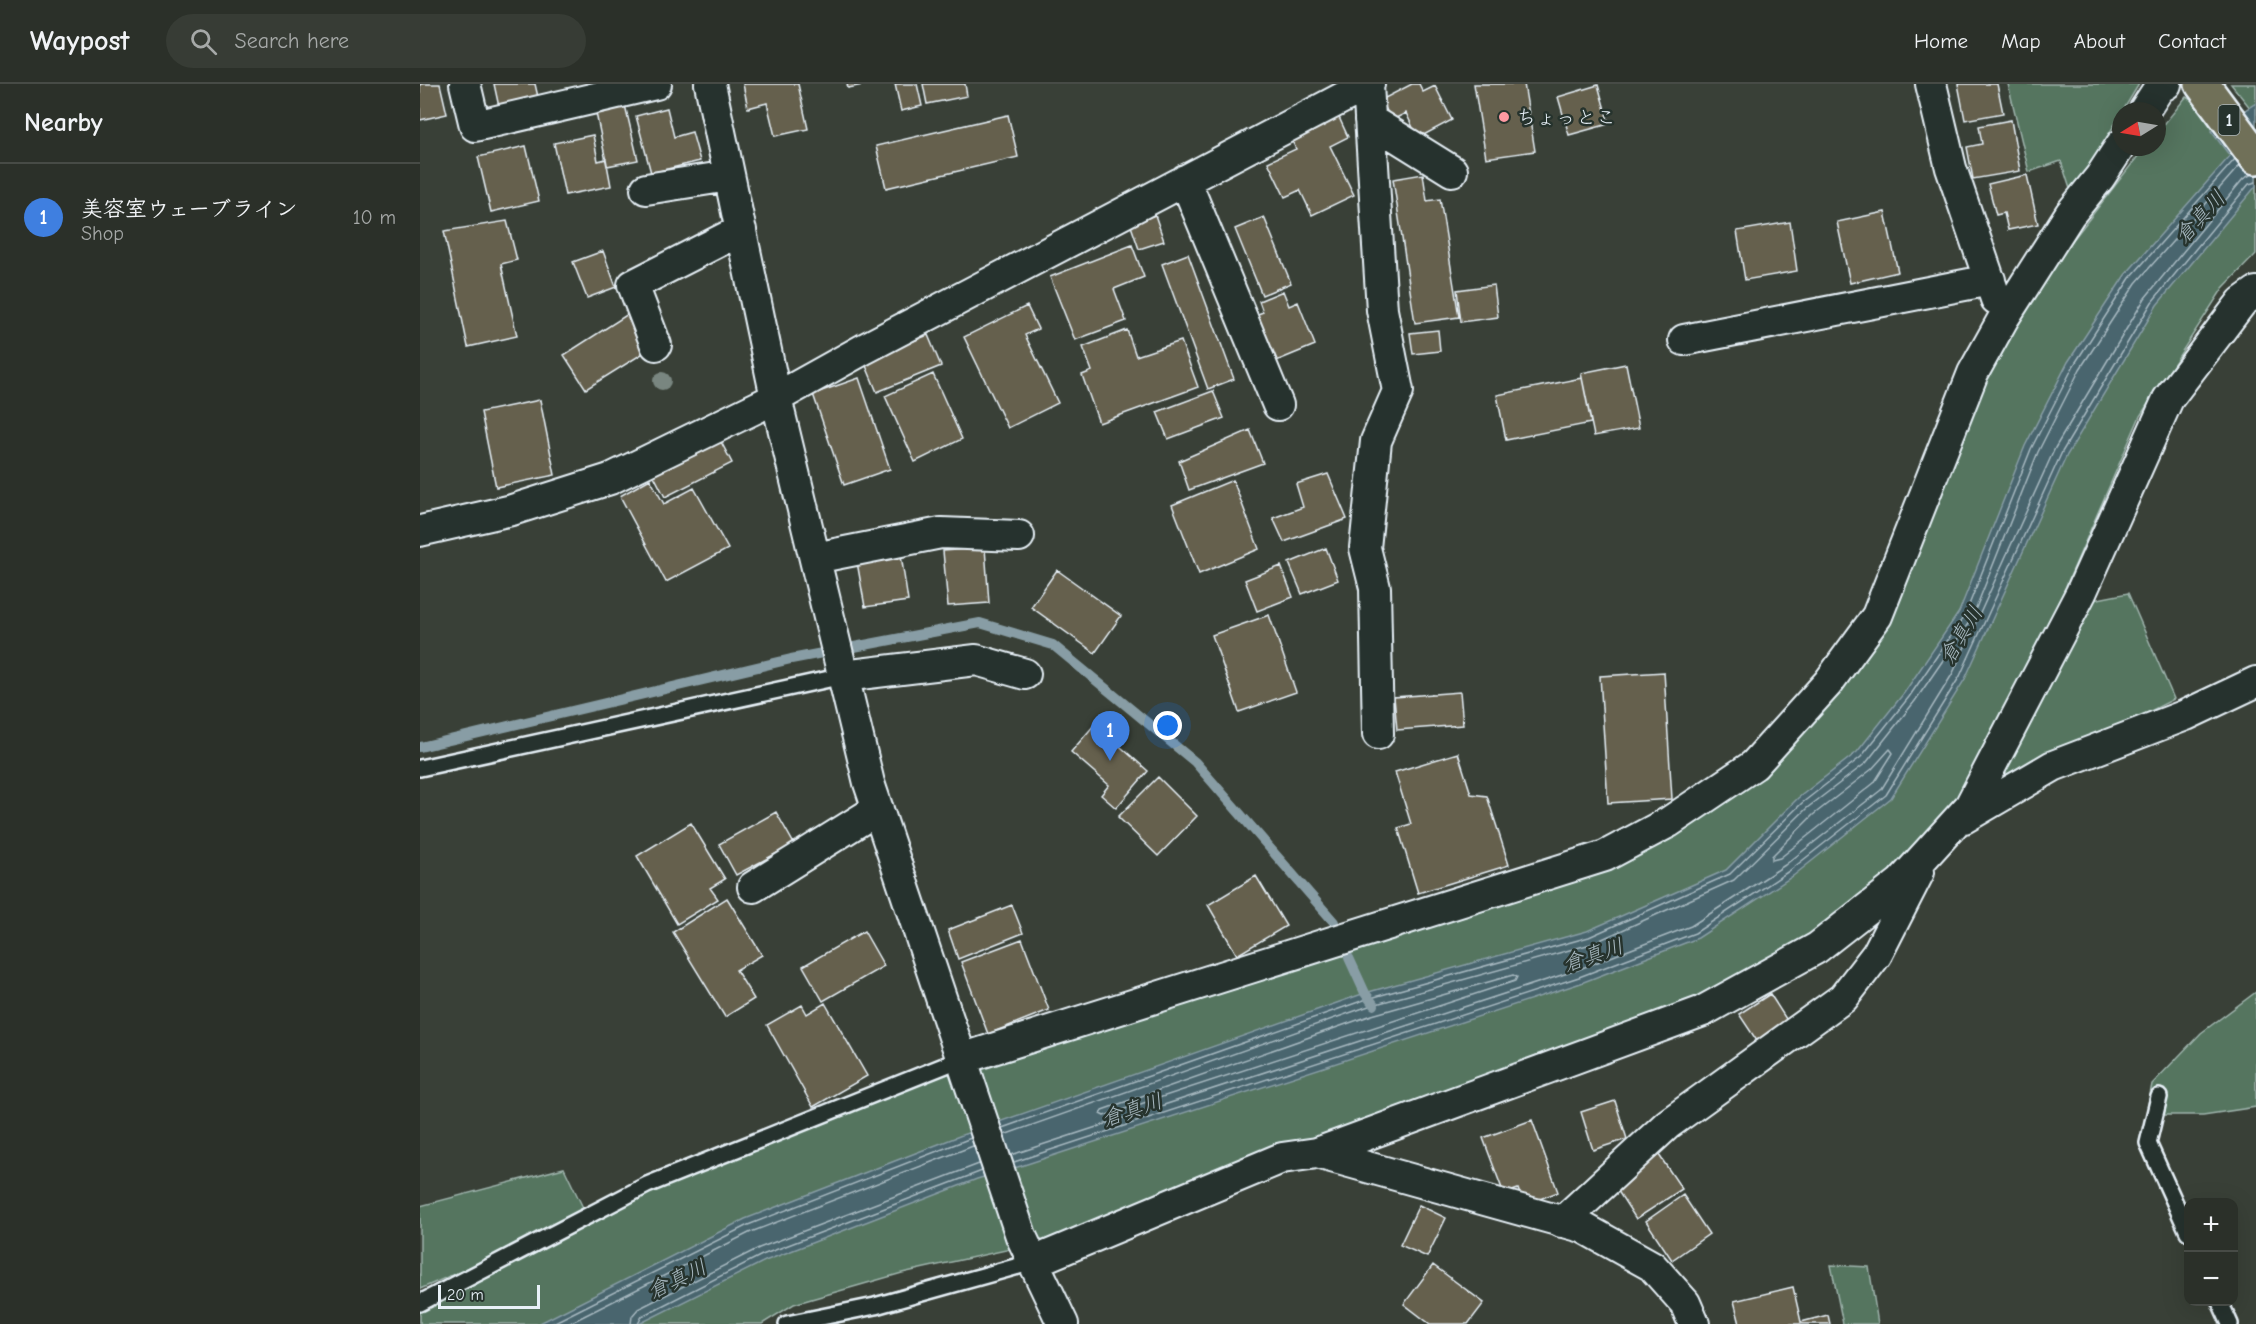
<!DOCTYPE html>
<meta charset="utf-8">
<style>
body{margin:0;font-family:"Comic Neue","Klee One",sans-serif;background:#373c35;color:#f1f3f6}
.controls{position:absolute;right:18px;bottom:18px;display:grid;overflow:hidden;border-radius:12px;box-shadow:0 6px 24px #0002}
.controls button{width:54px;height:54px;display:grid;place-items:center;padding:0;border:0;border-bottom:2px solid #474b46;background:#2b3029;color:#f1f3f6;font:30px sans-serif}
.compass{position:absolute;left:1692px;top:18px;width:54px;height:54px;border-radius:50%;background:#2b3029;box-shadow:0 6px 24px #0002;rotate:259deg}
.scale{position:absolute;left:18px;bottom:15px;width:102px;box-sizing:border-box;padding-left:6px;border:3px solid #e8f1f8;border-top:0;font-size:16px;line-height:21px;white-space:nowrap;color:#e8f1f8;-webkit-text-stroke:4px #26332d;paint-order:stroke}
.you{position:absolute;left:748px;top:642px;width:21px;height:21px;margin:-15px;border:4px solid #fff;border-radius:50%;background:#1a73e8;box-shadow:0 0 0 9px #1a73e833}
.badge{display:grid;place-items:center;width:39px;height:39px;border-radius:50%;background:#ff9aa2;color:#fff;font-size:20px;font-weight:700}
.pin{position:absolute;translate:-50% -50px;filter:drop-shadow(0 2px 3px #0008)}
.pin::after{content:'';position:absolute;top:32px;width:21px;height:18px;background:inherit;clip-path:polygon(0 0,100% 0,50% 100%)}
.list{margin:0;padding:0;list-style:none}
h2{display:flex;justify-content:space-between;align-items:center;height:78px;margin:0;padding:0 24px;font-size:26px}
h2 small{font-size:20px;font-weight:400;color:#a6a9a8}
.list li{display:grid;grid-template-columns:39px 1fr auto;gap:18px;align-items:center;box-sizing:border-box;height:108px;padding:0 24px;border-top:2px solid #474b46}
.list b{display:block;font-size:22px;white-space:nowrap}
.list p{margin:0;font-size:20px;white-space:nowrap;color:#a6a9a8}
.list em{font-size:20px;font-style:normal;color:#a6a9a8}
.icon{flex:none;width:33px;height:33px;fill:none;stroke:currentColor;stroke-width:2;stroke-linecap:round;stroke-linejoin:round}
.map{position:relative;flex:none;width:1836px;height:1240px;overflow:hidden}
header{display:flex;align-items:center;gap:36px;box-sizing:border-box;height:84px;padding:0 30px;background:#2b3029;border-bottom:2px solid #474b46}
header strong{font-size:28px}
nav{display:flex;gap:33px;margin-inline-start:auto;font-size:21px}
.search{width:420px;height:54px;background:#373c35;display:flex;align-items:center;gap:15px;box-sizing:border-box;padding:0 21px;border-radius:33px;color:#a6a9a8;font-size:22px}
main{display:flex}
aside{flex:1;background:#2b3029}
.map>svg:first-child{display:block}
.green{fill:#54755f;stroke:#9eb3ac;stroke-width:1.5}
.water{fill:#48656e;stroke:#889da5;stroke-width:1.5}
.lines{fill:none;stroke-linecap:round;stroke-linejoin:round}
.shore{stroke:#a8b9c1;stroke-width:1.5}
.stream{stroke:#889da5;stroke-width:10}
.building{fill:#65604e;stroke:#e8f1f8;stroke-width:1.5}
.lane-casing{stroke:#e8f1f8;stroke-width:20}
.street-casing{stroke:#e8f1f8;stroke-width:34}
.highway-casing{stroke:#e8f1f8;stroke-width:38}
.lane{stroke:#26332d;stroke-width:15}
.street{stroke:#26332d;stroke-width:30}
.highway{stroke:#706f59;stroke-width:33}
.tree{fill:#798680}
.poi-dot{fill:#ff9aa2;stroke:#26332d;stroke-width:2}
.labels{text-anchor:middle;stroke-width:5;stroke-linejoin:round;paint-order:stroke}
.shield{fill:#26332d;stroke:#aeb8bb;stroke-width:1.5}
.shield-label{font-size:18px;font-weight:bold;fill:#e8f1f8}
.poi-label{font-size:20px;fill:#e8f1f8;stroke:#26332d;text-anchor:start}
.water-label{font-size:21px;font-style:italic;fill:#a8b9c1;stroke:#26332d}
</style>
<header>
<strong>Waypost</strong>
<div class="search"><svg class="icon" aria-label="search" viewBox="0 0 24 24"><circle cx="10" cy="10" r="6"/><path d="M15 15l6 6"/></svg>Search here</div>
<nav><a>Home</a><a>Map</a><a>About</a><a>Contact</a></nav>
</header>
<main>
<aside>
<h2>Nearby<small></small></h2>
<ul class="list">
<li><span class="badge" style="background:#3f7fe0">1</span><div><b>美容室ウェーブライン</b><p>Shop</p></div><em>10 m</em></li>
</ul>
</aside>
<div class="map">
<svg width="1836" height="1240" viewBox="0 0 1836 1240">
<rect width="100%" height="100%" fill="#394037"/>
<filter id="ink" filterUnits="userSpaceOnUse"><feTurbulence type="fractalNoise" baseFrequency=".0167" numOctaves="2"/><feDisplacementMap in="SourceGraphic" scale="12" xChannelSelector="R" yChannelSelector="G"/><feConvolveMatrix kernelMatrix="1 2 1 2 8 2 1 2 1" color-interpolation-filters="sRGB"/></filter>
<g filter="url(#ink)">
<path class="green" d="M1588,0H1719L1652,111L1641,77L1609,88Z
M1811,0H1836V30H1835Z
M1766,13L1836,54V170L1803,204L1720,332L1550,722L1424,842L1232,946L626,1157L482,1189L374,1220L342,1240H0V1228L188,1125L570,966L1185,772L1309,711L1418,585L1600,224L1725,63H1737V49Z
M1708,509L1754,615L1570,709L1668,517Z
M1836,908V1023L1783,1031H1726L1732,1000L1781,949Z
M144,1084L167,1132L0,1205V1122Z
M1411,1181L1449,1183L1458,1240H1423Z"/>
<path class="water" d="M1836,19V102L1737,221L1647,371L1545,595L1471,714L1373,792L1278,854L1161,899L601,1082L557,1095L345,1177L219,1240H118L325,1135L542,1051L945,909L1167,847L1306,786L1378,714L1437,668L1484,609L1539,528L1605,362L1648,278L1705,191L1810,72L1791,47Z"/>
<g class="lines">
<path class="shore" d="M1470,665L1473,669L1454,699L1360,774L1352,776V772L1393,731L1452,685Z
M1093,891L1097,893L1095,897L684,1032L680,1030L682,1026L952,931Z
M582,1044L947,915L1169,853L1310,790L1382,719L1441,673L1489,613L1545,531L1611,365L1654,281L1710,194L1815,75
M584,1051L949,922L1171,860L1314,796L1387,724L1446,679L1495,617L1552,534L1618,368L1660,285L1716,199L1820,81
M591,1071L1157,886L1271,842L1365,781L1461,706L1533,589L1635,364L1725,214L1823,95L1832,90
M594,1078L1159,893L1275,849L1369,787L1466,711L1540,592L1642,368L1732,218L1829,100L1836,98
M131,1240L328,1141L551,1054
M148,1240L331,1148L553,1062
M211,1240L212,1232L218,1225L339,1164L559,1080
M218,1240L222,1232L342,1171L562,1087"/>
<path class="stream" d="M0,663L371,575L560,539L633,561L775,678L914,838
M929,874L945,909L954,921"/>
</g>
<path class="building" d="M0,0H20L27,30L0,36Z
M74,0H115L118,13L79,23Z
M323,0H378L388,45L355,52L347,19L328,24Z
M427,0H447L428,4Z
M475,0H497L502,22L481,27Z
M503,0H545L547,12L507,20Z
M992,0H999L1003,8L1015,2L1032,36L998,54L986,29L972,36L961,16Z
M1054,0H1104L1115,67L1066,74Z
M1538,0H1577L1583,29L1545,36Z
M1178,1L1189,40L1149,51L1138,13Z
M205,21L218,76L187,82L176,29Z
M247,24L254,53L272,48L280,77L231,89L216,32Z
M917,29L928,53L910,62L934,111L892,131L880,106L865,113L848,78L876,65L871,55Z
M588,31L598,73L466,104L456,62Z
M1591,36L1600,87L1553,95L1547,63L1562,60L1559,42Z
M173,51L178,77L186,75L191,102L145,111L134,59Z
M106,62L119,117L71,128L58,73Z
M1003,90L1007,117L1020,115L1039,233L995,239L973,95Z
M1607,91L1618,140L1588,146L1584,129L1576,131L1568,100Z
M1465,128L1478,188L1430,199L1417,138Z
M735,131L744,157L719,165L710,139Z
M844,133L871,199L842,211L815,145Z
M87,137L97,176L81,180L97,252L48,263L24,147Z
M1370,138L1377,187L1325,196L1317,147Z
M712,161L724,193L694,205L706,237L655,256L630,193Z
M183,167L196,203L167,214L153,178Z
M768,170L814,295L788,305L742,180Z
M1074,201L1078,233L1041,238L1037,206Z
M863,207L869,222L878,218L895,261L849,280L830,233L843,228L839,217Z
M607,222L618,245L605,251L638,319L588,344L544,253Z
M208,230L230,265L166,305L144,271Z
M707,246L716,272L761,257L778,303L679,339L662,291L672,287L663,263Z
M1018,246L1020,267L993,270L990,249Z
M508,251L521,282L457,308L444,277Z
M1206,280L1219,344L1174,352L1161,289Z
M513,290L542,355L495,378L465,312Z
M439,294L470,385L424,401L393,310Z
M1162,294L1171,339L1086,356L1077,311Z
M793,307L804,334L748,355L737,328Z
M120,316L135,391L76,403L61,328Z
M830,346L843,379L769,406L759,377Z
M297,350L312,379L245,413L230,384Z
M908,390L927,435L864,458L853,434L883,423L876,400Z
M230,395L244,420L274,404L308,465L246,498L200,412Z
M813,396L839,465L779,490L752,421Z
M565,464L569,519L528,522L523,467Z
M906,464L918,496L882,510L869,479Z
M481,471L488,517L445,523L437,478Z
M861,482L873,513L837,527L825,496Z
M637,486L701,532L675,569L611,523Z
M849,531L876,608L819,628L792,551Z
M1244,588L1252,715L1188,719L1180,592Z
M1040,608L1043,641L977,646L974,613Z
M675,640L728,687L696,724L681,711L689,701L651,668Z
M1038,669L1051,710L1067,712L1089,781L998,809L978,744L991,740L975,688Z
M738,693L777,732L738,772L698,733Z
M356,728L374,760L316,791L299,760Z
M271,739L305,795L290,804L298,815L257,840L217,772Z
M836,792L866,842L817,871L788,821Z
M307,814L342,871L316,886L334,915L305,933L253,848Z
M592,821L603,849L538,875L528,846Z
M444,847L464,882L403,917L383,882Z
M602,855L629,926L568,950L541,878Z
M1350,910L1368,938L1337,957L1319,930Z
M405,919L447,992L393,1023L347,941L382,921L387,930Z
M1195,1017L1207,1055L1173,1066L1161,1028Z
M1112,1036L1138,1108L1104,1121L1098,1105L1084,1110L1063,1054Z
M1239,1071L1262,1105L1216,1135L1194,1101Z
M1263,1111L1289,1150L1252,1176L1226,1137Z
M999,1121L1026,1134L1007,1173L980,1161Z
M1013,1181L1064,1219L1048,1240H1010L984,1220Z
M1373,1203L1381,1238L1408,1231L1410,1240H1320L1314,1217Z"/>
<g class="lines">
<g class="lane-casing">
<path id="lane" d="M0,684L423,592
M1739,1013L1728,1059L1768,1148
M1800,1218L1810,1240
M0,1219L227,1101L541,975
M367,1240L455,1222L613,1178"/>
</g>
<g class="street-casing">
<path id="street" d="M45,0L55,42L236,0
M290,0L356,314L449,699L601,1152L643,1240
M1511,0L1531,84L1576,215
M948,1L962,226L978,307L956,357L945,464L955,504L958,650
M1724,27L1739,4L1746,0
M950,36L1032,87
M765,96L858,321
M226,105L309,92
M1264,256L1570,196
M236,261L213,201L321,146
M0,447L92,426L190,395L356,314L444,265L949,0
M395,474L521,449L599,452
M423,592L556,576L605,590
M1544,734L1633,682L1766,631L1836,598
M333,803L458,725
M541,975L1185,772L1249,738L1334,681L1408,599L1457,532L1553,289L1583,235L1650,130L1680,93L1701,61
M897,1069L1283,927L1397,864L1481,798L1550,722L1661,509L1748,315L1822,218L1836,208
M1142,1138L1248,1040L1423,914L1457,870L1499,788
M613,1178L862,1074L897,1069L1162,1143L1232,1182L1265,1219L1274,1240"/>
</g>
<g class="highway-casing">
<path id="highway" d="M1782,0L1836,73"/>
</g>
<use href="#lane" class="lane"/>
<use href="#street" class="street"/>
<use href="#highway" class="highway"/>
</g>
<circle class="tree" cx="242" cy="297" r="9"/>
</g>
<circle class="poi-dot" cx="1084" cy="33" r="6"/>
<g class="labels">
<rect class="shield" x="1798.5" y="21" width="21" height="30" rx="4.5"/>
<g class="shield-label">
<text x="1809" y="42">1</text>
</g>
<g class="poi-label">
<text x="1096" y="40">ちょっとこ</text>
</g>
<g class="water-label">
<text transform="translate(1780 133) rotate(-47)" y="7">倉真川</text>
<text transform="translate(1541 551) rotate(-59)" y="7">倉真川</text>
<text transform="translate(1173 871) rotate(-19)" y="7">倉真川</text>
<text transform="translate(712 1026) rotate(-19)" y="7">倉真川</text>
<text transform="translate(257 1195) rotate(-26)" y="7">倉真川</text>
</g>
</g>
</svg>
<div class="controls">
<button>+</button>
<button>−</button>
</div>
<svg class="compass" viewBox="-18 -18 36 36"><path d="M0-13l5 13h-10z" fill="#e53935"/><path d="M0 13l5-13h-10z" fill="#a6a9a8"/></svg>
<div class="scale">20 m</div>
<div class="you"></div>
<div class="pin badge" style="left:690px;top:677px;background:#3f7fe0">1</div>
</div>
</main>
